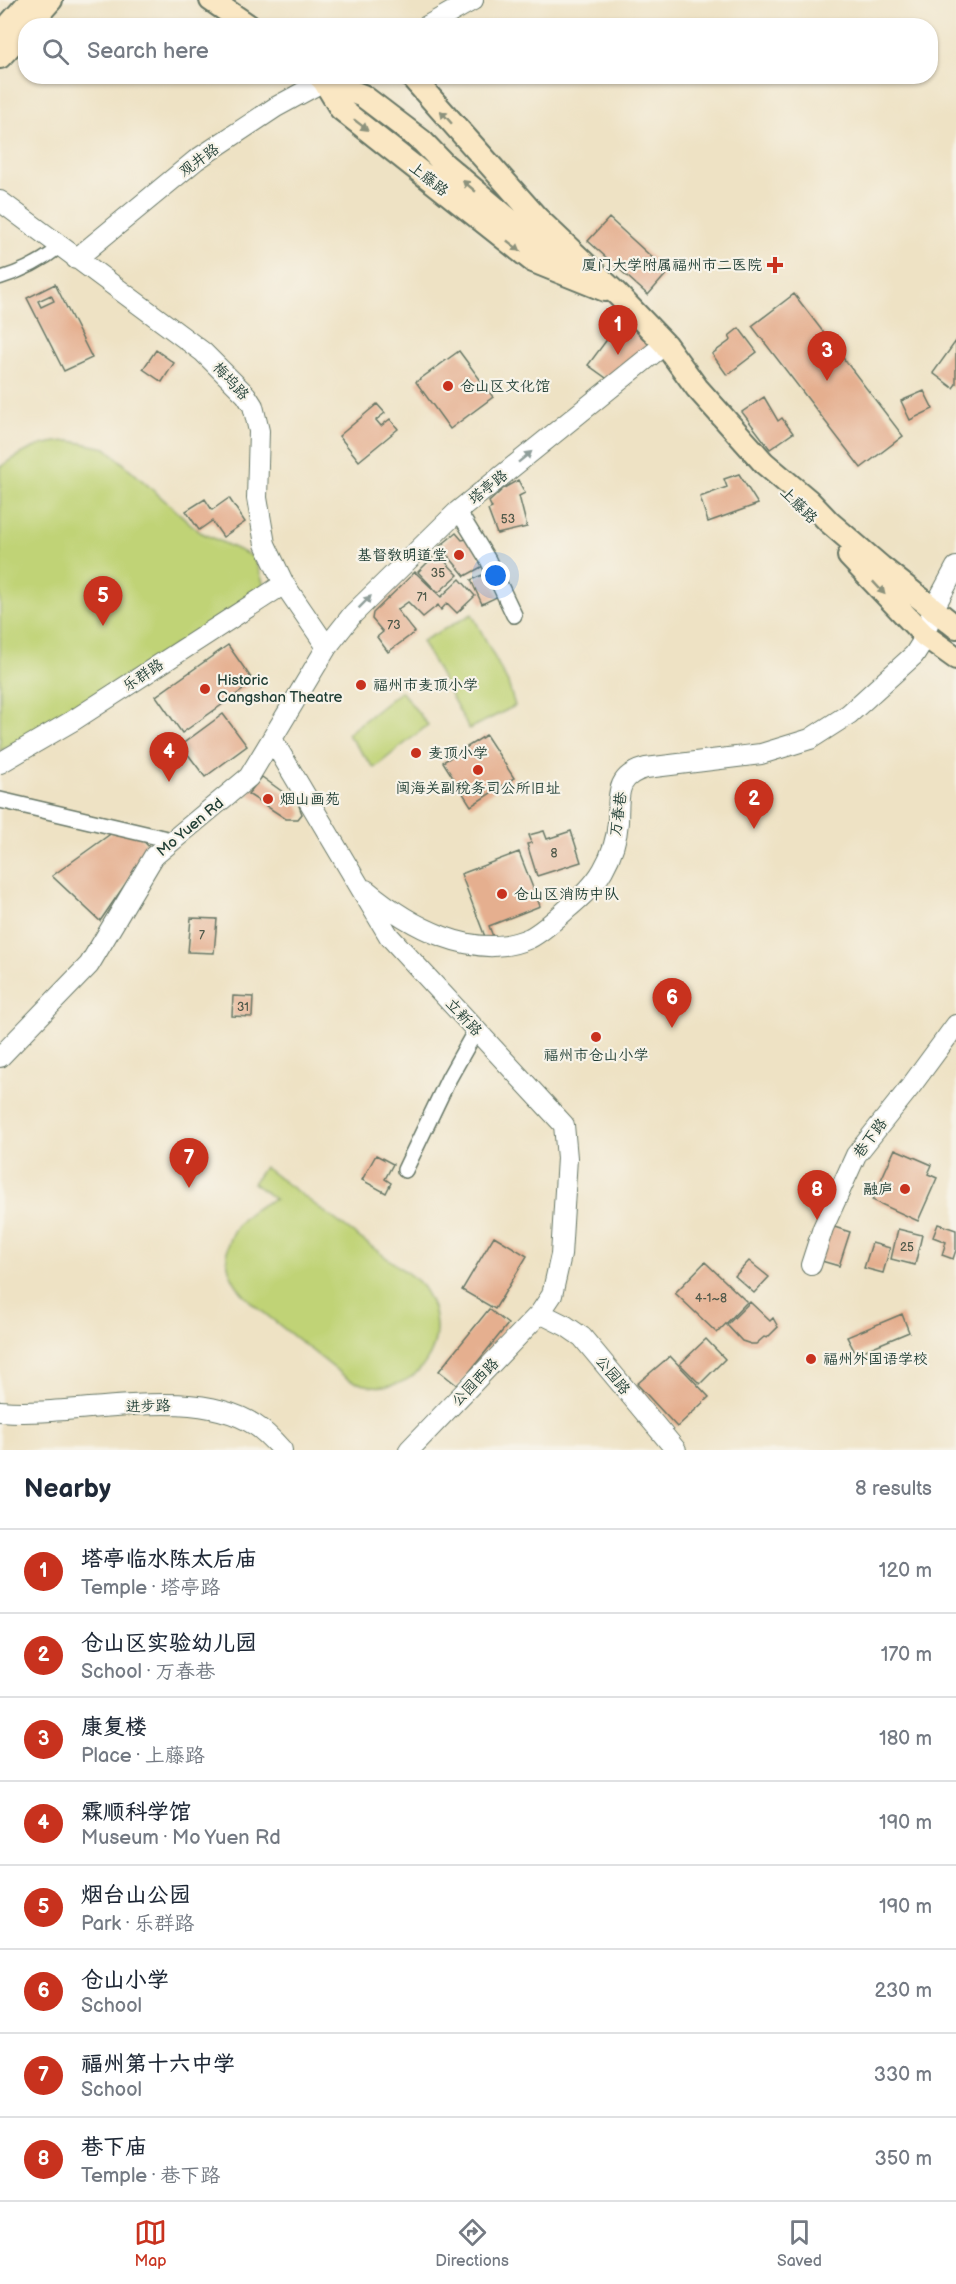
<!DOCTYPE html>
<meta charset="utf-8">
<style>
body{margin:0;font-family:"Balsamiq Sans","LXGW WenKai TC",sans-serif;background:#f2f2f3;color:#1f2937}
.you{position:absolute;left:496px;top:576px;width:21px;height:21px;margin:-15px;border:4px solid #fff;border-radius:50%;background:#1a73e8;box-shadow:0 0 0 9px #1a73e833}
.badge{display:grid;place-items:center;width:39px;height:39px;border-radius:50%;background:#c8321e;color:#fff;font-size:20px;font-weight:700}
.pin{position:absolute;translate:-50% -50px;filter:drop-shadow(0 2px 3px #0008)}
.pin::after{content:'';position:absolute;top:32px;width:21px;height:18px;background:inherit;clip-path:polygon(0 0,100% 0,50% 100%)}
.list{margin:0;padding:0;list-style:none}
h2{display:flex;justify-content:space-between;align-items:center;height:78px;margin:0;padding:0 24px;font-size:26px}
h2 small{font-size:20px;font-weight:400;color:#747a83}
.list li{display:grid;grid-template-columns:39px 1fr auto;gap:18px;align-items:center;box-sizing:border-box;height:84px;padding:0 24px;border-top:2px solid #e0e1e3}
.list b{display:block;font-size:22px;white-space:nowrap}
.list p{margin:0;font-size:20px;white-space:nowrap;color:#747a83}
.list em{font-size:20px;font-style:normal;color:#747a83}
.icon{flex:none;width:33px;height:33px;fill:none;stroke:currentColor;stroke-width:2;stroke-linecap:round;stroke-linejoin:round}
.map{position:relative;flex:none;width:956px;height:1450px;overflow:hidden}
.search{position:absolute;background:#fff;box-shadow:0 2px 4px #0004;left:18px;right:18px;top:18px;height:66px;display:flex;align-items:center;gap:15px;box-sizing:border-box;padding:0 21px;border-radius:24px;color:#747a83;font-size:22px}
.sheet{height:750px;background:#fff}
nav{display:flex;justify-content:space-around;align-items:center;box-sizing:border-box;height:84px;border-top:2px solid #e0e1e3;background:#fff;font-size:16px;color:#747a83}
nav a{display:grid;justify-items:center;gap:3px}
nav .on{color:#c8321e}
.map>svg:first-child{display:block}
.green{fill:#c0d376;stroke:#708855;stroke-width:1.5}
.building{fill:#e5af8f;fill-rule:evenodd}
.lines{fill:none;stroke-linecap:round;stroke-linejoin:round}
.pedestrian-casing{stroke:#677766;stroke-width:15}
.minor-casing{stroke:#677766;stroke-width:18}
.tertiary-casing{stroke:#677766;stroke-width:22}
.secondary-casing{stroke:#677766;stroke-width:26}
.pedestrian{stroke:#fff;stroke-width:12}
.minor{stroke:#fff;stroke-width:15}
.tertiary{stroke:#fff;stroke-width:20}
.secondary{stroke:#fae7c3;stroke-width:22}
.oneway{fill:#8c927c}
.oneway2{fill:#8f9e9a}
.poi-dot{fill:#c8321e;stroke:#f7f3e8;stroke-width:2}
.labels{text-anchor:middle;stroke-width:4.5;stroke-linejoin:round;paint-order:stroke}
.number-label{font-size:12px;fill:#505a4b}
.street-label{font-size:15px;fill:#1f3d34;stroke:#f7f3e8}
.poi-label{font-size:15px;fill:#1f3d34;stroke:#f7f3e8;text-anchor:start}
</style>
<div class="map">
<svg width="956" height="1450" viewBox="0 0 956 1450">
<rect width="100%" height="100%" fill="#f7f3e8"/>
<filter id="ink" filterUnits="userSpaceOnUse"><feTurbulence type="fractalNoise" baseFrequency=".0167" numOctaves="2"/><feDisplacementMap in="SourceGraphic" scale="12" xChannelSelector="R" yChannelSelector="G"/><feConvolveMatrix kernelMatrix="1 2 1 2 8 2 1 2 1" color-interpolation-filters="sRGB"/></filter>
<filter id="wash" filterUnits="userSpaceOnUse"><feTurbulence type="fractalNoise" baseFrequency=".008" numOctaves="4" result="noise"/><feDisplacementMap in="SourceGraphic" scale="24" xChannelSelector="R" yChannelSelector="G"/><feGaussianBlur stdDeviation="1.35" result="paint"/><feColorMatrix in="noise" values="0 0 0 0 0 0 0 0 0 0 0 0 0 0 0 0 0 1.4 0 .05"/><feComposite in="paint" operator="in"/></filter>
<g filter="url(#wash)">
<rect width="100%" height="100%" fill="#eee2c4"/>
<path class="green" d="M71,441L106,448L200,532L254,557L265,588L68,714L0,751V467C25,451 40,441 71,441Z
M472,614L508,683L515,706L469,729L422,641Z
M401,691L428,725L374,768L347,734Z
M264,1167L418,1281C464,1337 415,1410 348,1379L254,1305C210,1266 221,1220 275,1199L253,1183Z"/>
<g id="blocks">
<path class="building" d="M609,218L668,272L648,295L588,241Z
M55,284L92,358L64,371L27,298ZM51,295L54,301L41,307L38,301Z
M794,294L903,436L861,468L752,326Z
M623,318L648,334L652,345L609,380L588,365Z
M739,328L757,352L727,375L712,354L731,340L729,336Z
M956,341V384L953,388L933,373Z
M156,350L174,363L162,382L143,369Z
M459,351L493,397L450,429L416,382Z
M924,391L933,409L910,420L901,401Z
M764,397L778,421L782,418L793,433L770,449L742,412Z
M377,404L385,413L376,420L381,426L390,419L398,429L359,461L339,436Z
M739,474L758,504L708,522L700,497L727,487L724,479Z
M518,480L525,493L519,496L527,527L497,534L488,510L492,508L489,502L504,488Z
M229,498L245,522L223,537L212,521L199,530L186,511L205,499L212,510Z
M456,533L462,540L467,539L485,565L465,576L440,546Z
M437,553L458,575L438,593L418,572Z
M415,572L441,597L460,579L475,596L457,613L447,603L441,610L438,605L423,617L408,602L397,610L415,632L388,652L377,637L383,632L372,619L373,613Z
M489,572L499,596L482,604L471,580Z
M228,645L254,682L182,733L156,696Z
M223,714L247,746L205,777L181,745Z
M486,735L514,778L471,806L443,762Z
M262,777L298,803L302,814L298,819H286L248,794Z
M116,830L137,834L150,848L100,921L52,876Z
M544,831L547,839L571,831L581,862L537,876L527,844L532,843L529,835Z
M519,852L540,906L489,926L494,939L487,942L461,874Z
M191,918L217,919L214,953L188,952Z
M233,996L253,997L252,1017L232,1016Z
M895,1149L932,1165L928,1174L937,1178L918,1221L872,1200Z
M376,1155L393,1164L385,1179L391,1183L386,1193L362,1180Z
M938,1224L956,1230V1250L953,1259L942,1255L946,1242L933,1237Z
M828,1225L850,1232L839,1266L818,1260Z
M898,1229L922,1235L915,1265L891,1259Z
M494,1236L527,1256L495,1309L462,1290Z
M872,1243L890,1248L883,1273L864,1268Z
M749,1261L769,1277L754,1293L735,1276Z
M705,1262L747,1302L717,1333L675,1293Z
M750,1302L770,1321L773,1318L778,1327L767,1338L764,1337L756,1344H751L742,1341L727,1325Z
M489,1309L508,1324L458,1386L439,1371Z
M902,1314L909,1332L856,1354L847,1337Z
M706,1339L725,1359L700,1384L680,1364Z
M670,1356L709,1397L677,1427L637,1384Z"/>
</g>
</g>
<g filter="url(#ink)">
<use href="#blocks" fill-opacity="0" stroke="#677766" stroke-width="1.5"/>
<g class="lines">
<g class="pedestrian-casing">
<path id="pedestrian" d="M0,278C23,271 41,262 60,247"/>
</g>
<g class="minor-casing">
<path id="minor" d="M458,511L488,560L514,615
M0,800L171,840
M405,1170L449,1078L476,1030"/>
</g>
<g class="tertiary-casing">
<path id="tertiary" d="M427,26L473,0
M0,201L203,352L246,395L253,406L259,431L257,498L265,544L284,584L327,647
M76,259L196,160L276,107L333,76
M272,739L389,936L564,1125L567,1158L561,1255L552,1295L540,1313L409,1450
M0,763L74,720L284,584
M366,890C408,925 474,963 530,938C543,931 555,920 566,910C580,898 594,886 603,870C611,856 617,838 618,822C619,795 615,776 646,768L761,754L810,739L849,714L914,655L921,644L933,610L956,567
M0,1057L89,965L154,856L249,777L327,647L353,614L458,511L665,344
M811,1265L823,1228L856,1155L911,1086L956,1025
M540,1313L566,1326L582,1337L676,1450
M0,1411C76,1418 190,1383 255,1425C266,1432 274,1441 282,1450"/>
</g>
<g class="secondary-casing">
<path id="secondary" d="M211,0L249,26
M28,26L51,0
M0,35L31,0
M0,57L26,29
M319,76L324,81L341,109L533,261L605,290
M411,76L537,218L618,295L665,344L697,388L764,463L809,501L829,522L881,567L956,627
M324,81L363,96L422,141L444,164L525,233L562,258
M849,556L924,635L956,658"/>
</g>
<use href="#pedestrian" class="pedestrian"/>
<use href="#minor" class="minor"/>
<use href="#tertiary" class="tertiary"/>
<use href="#secondary" class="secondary"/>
</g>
<defs><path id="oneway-solid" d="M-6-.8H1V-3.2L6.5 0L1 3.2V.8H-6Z" transform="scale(1.5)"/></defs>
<g class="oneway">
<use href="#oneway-solid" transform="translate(446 117) rotate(-131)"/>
<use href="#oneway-solid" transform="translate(361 125) rotate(38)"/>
<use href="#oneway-solid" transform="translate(469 186) rotate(-140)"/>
<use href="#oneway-solid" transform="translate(514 246) rotate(38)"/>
<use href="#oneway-solid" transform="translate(879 588) rotate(47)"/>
</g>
<g class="oneway2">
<use href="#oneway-solid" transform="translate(525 457) rotate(-39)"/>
<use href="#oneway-solid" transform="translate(365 602) rotate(-45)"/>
</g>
</g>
<g class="poi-dot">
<path d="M772 256h6v6h6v6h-6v6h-6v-6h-6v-6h6z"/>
<circle cx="448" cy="386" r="6"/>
<circle cx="459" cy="555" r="6"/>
<circle cx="361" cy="685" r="6"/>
<circle cx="205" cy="689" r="6"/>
<circle cx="416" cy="753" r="6"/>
<circle cx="478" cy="770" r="6"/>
<circle cx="268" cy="799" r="6"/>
<circle cx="502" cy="894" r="6"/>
<circle cx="596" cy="1037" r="6"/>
<circle cx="905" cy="1189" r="6"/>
<circle cx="811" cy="1359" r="6"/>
</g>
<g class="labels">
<g class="number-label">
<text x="508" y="523">53</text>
<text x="438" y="577">35</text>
<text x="422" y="601">71</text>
<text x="394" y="629">73</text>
<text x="554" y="857">8</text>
<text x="202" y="939">7</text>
<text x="243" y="1011">31</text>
<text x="907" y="1251">25</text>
<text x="711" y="1302">4-1~8</text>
</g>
<g class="street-label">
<text transform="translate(199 160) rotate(-36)" y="5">观井路</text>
<text transform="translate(429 179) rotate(38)" y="5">上藤路</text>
<text transform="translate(231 381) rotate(47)" y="5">梅坞路</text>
<text transform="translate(488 487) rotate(-39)" y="5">塔亭路</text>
<text transform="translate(799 505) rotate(45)" y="5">上藤路</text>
<text transform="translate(143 675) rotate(-33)" y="5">乐群路</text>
<text transform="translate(618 814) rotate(-82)" y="5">万春巷</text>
<text transform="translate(190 827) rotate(-40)" y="5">Mo Yuen Rd</text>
<text transform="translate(464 1017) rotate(47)" y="5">立新路</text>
<text transform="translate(870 1138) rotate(-53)" y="5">巷下路</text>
<text transform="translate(613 1375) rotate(51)" y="5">公园路</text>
<text transform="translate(475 1382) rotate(-46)" y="5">公园西路</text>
<text transform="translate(148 1406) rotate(-2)" y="5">进步路</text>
</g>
<g class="poi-label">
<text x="762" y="270" text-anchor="end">厦门大学附属福州市二医院</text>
<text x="460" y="391">仓山区文化馆</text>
<text x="447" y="560" text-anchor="end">基督教明道堂</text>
<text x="217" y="685">Historic<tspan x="217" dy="17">Cangshan Theatre</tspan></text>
<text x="373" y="690">福州市麦顶小学</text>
<text x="428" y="758">麦顶小学</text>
<text x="478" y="793" text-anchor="middle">闽海关副税务司公所旧址</text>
<text x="280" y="804">烟山画苑</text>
<text x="514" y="899">仓山区消防中队</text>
<text x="596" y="1060" text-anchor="middle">福州市仓山小学</text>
<text x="893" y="1194" text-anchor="end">融庐</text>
<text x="823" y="1364">福州外国语学校</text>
</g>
</g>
</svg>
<div class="you"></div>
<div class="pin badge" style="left:618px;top:355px">1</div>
<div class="pin badge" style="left:754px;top:829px">2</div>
<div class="pin badge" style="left:827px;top:381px">3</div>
<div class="pin badge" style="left:169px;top:782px">4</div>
<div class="pin badge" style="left:103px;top:626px">5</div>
<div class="pin badge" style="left:672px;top:1028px">6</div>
<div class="pin badge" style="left:189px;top:1188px">7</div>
<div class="pin badge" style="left:817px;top:1220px">8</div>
<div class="search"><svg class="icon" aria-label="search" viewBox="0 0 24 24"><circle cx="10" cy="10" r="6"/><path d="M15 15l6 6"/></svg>Search here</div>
</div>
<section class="sheet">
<h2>Nearby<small>8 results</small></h2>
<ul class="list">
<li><span class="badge">1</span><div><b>塔亭临水陈太后庙</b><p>Temple · 塔亭路</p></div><em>120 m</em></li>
<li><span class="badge">2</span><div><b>仓山区实验幼儿园</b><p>School · 万春巷</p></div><em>170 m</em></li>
<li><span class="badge">3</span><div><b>康复楼</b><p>Place · 上藤路</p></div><em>180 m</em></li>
<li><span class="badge">4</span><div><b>霖顺科学馆</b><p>Museum · Mo Yuen Rd</p></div><em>190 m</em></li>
<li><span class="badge">5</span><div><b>烟台山公园</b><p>Park · 乐群路</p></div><em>190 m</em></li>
<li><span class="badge">6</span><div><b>仓山小学</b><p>School</p></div><em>230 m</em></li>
<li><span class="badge">7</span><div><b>福州第十六中学</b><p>School</p></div><em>330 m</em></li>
<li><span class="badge">8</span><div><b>巷下庙</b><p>Temple · 巷下路</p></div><em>350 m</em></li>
</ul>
</section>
<nav>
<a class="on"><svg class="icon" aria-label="map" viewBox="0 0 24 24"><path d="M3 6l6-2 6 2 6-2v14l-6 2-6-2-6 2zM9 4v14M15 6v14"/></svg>Map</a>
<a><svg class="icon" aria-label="directions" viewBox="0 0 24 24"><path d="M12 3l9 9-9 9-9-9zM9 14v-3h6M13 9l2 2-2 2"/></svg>Directions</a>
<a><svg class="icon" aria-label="saved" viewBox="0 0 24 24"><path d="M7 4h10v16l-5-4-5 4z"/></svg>Saved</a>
</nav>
